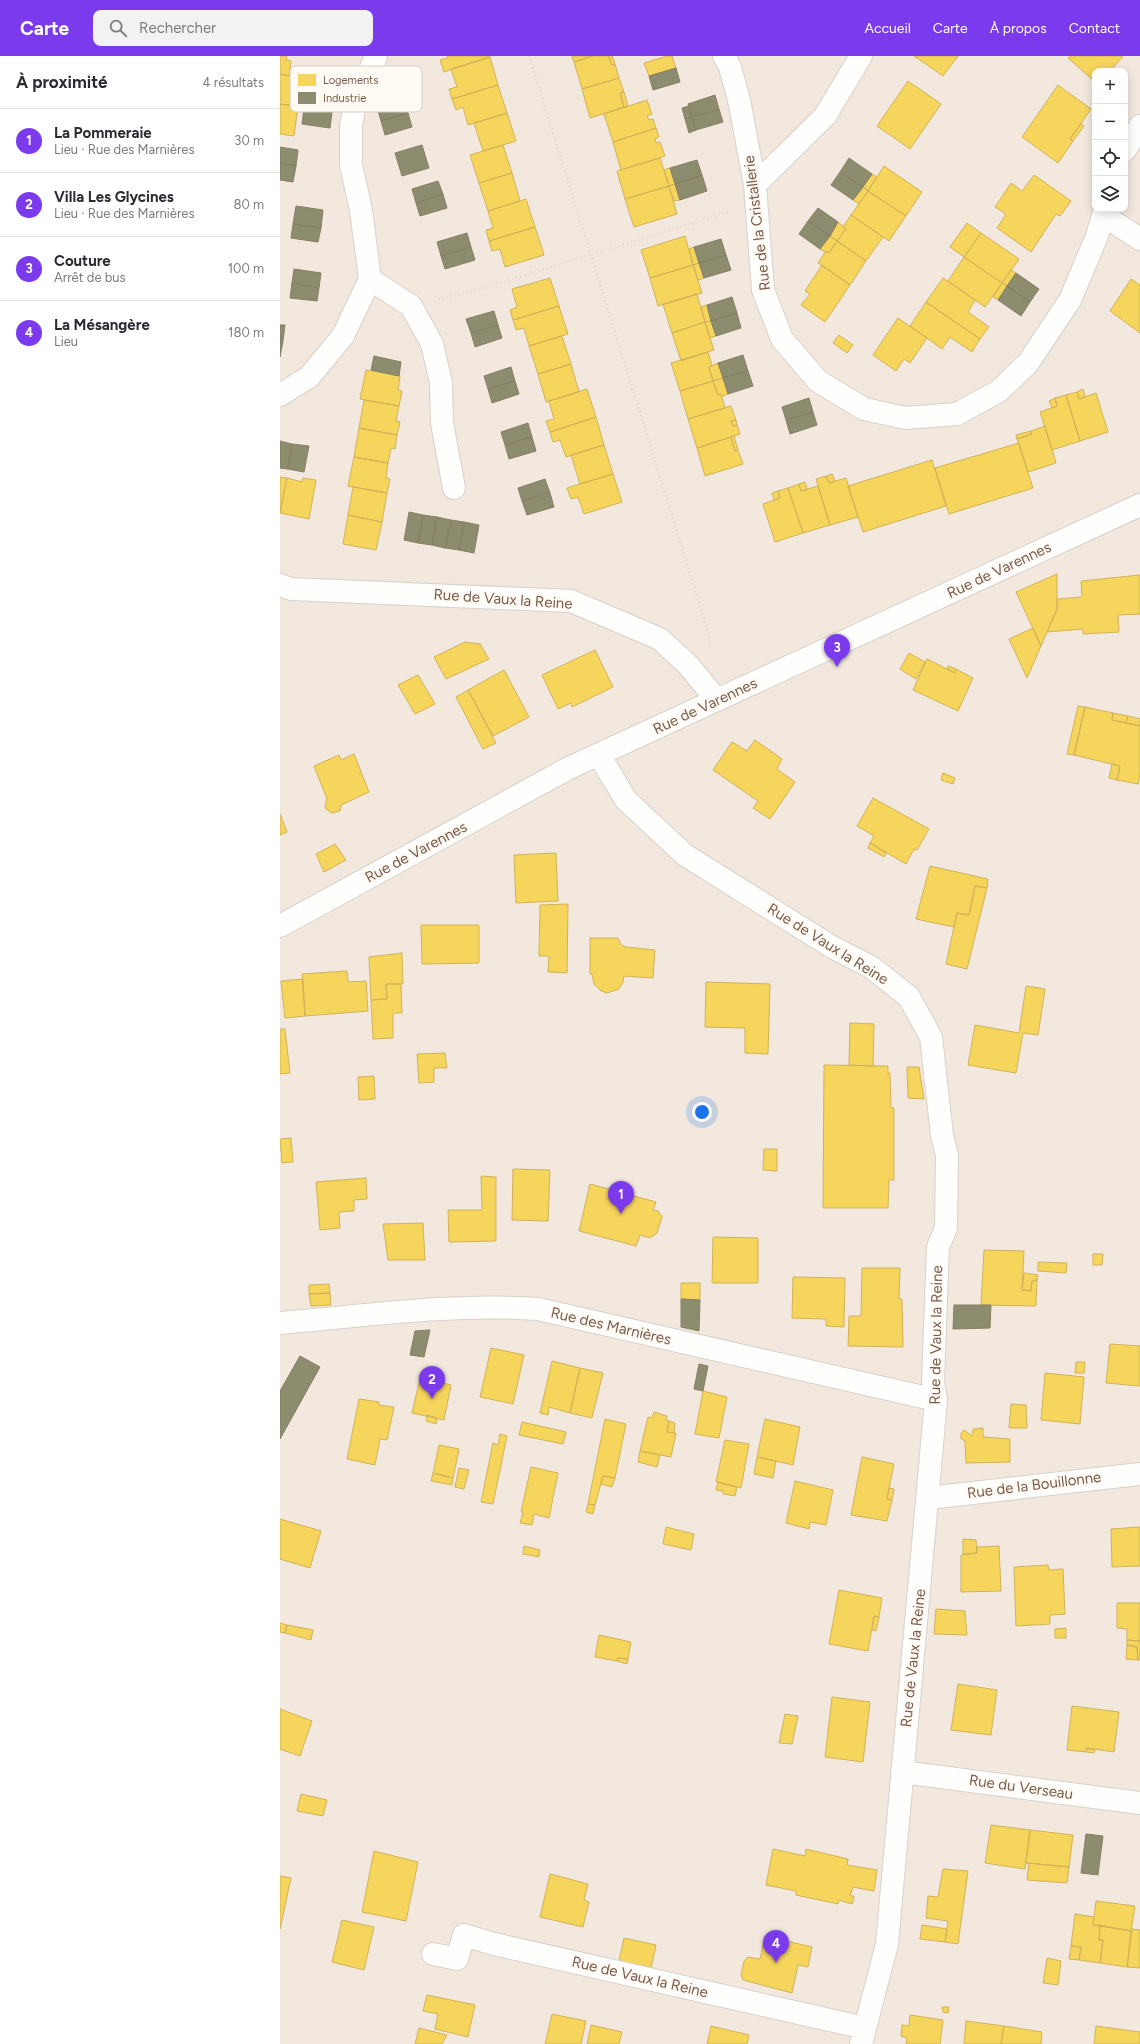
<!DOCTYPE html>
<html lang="fr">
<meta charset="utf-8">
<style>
body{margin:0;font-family:Figtree,sans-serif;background:#f2f2f3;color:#2b2b33}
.controls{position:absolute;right:12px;top:12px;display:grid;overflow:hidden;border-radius:8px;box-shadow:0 2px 10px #0003}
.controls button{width:36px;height:36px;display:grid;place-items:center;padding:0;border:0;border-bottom:1px solid #e1e1e2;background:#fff;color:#2b2b33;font:20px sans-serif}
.you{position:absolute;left:422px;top:1056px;width:14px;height:14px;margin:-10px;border:3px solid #fff;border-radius:50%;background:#1a73e8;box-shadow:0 0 0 6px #1a73e833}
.badge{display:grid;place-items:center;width:26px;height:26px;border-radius:50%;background:#7c3aed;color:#fff;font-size:13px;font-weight:700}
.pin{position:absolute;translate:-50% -33px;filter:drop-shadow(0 1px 2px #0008)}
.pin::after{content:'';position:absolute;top:21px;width:14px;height:12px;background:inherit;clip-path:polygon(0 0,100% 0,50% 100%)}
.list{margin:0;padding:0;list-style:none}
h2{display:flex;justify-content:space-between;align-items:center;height:52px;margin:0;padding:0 16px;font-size:17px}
h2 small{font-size:13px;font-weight:400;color:#7c7c81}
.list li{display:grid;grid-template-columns:26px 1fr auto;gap:12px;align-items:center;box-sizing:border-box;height:64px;padding:0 16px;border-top:1px solid #e1e1e2}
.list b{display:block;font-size:15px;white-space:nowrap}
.list p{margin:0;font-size:13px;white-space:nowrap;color:#7c7c81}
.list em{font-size:13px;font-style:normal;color:#7c7c81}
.icon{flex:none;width:22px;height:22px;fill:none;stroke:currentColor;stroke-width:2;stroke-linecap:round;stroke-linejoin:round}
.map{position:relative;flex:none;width:860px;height:1988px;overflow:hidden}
header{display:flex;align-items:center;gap:24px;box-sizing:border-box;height:56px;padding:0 20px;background:#7c3aed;color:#fff}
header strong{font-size:19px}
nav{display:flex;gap:22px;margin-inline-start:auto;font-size:14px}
.search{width:280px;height:36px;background:#f2f2f3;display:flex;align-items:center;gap:10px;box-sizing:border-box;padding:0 14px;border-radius:8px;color:#7c7c81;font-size:15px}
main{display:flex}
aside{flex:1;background:#fff}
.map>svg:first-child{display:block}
.residential{fill:#f2e8de;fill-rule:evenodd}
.homes{fill:#f6d55c;stroke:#d1b158}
.industry{fill:#8c8c6e;stroke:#877e64}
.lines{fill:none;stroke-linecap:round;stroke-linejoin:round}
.minor-casing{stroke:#d7d1cb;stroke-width:24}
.tertiary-casing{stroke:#d7d1cb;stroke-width:24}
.path{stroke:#dcd5d0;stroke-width:2.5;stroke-dasharray:1 3;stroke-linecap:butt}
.minor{stroke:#fefefd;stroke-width:22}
.tertiary{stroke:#fefefd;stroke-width:22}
.labels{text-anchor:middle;stroke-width:4;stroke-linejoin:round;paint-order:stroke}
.street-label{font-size:15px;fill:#7a5c4d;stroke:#fffaf3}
.key{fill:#fffaf3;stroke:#d7cbc1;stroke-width:1}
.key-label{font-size:11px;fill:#7a5c4d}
</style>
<header>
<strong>Carte</strong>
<div class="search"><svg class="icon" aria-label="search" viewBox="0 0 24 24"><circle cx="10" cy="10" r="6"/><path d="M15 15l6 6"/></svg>Rechercher</div>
<nav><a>Accueil</a><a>Carte</a><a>À propos</a><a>Contact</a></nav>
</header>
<main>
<aside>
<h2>À proximité<small>4 résultats</small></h2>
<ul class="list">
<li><span class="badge">1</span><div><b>La Pommeraie</b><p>Lieu · Rue des Marnières</p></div><em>30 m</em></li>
<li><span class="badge">2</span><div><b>Villa Les Glycines</b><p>Lieu · Rue des Marnières</p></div><em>80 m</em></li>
<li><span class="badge">3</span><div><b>Couture</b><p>Arrêt de bus</p></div><em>100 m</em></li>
<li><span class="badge">4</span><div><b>La Mésangère</b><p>Lieu</p></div><em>180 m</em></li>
</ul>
</aside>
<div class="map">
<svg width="860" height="1988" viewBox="0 0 860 1988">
<rect width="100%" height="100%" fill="#f9f5f0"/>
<path class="residential" d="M0,0H860V1988H0ZM815,15H845V153H815Z"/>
<path class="homes" d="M0,0H7L6,4L11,5L9,20L0,18Z
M167,0H209L210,1L164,16L160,4L168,2Z
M292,0H313L294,6Z
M313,0H328L332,9L335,8L339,22L302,33L294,6Z
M328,0H332L335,8L332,9Z
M387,0H392L396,12L369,20L364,7Z
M634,0H678L663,20Z
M790,0H843L831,14L832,15H815V26L788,2Z
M210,1L218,29L172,43L169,33L177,31L171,13Z
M0,18L23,22L18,50L0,48Z
M339,22L344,36L340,37L344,51L310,62L302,33Z
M628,25L661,48L630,93L597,70Z
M218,29L227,57L188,69L183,51L176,54L172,43Z
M778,29L811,53L790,83L793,85L778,107L742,81Z
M344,36L348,50L344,51L340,37Z
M367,44L372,58L367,60L369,64L373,63L376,72L333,86L324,58Z
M0,48L18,50L14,80L0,78Z
M227,57L236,85L203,95L194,67Z
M801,68L804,70L793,85L790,83Z
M376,72L379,81L375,83L376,87L380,86L385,100L341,114L333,86Z
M223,89L232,117L199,127L190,99Z
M380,102L389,130L345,143L337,115Z
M604,110L642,136L626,160L588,135Z
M390,112L395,128L389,130L384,114Z
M232,117L240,145L208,155L199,127Z
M592,118L597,121L588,135L583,131Z
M754,119L791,145L780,160L776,158L751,196L717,172L726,158L715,151L731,127L742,135Z
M395,128L400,144L394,145L389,130Z
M389,130L397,158L354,171L345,143Z
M583,131L588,135L579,148L573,144Z
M588,135L626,160L609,185L571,159Z
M246,143L255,171L209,185L206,174L213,172L208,155Z
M571,159L603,181L586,205L557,185L566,173L563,171Z
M558,166L566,173L557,185L550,180Z
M687,167L701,177L684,201L670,191Z
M255,171L264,199L225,211L220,193L212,195L209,185Z
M701,177L739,203L722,227L684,201Z
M405,180L413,209L370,222L361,194Z
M550,180L557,185L549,197L546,195L545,196L540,193Z
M557,185L586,205L570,229L538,207L546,195L549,197Z
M414,191L419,207L413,209L409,193Z
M684,201L722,227L705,251L668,225Z
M419,207L424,222L418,224L413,209Z
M413,209L422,237L378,250L370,222Z
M542,209L570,229L545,266L521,249L530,238L525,235Z
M731,214L736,217L727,230L722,227Z
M270,222L279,250L233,264L230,254L237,251L232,233Z
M663,222L695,244L688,256L709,271L700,283L646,246Z
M851,223L860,229V277L830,255Z
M722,227L727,230L718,244L713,241Z
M417,238L425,266L392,277L383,248Z
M646,246L700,283L692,296L670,281L662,293L630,270Z
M427,249L431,265L425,266L421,251Z
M279,250L288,278L249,290L244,272L236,274L233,264Z
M618,262L647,282L630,307L624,303L616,315L593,299Z
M431,265L436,280L430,282L425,266Z
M425,266L434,294L401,305L392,277Z
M559,279L573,289L567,297L553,287Z
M282,280L291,308L258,318L249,290Z
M428,296L432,309L429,311L433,325L400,335L391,307Z
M438,307L443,322L433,325L429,311Z
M291,308L299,336L266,346L258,318Z
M86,314L120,320L118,334L122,335L119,350L80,343Z
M443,322L448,338L442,340L441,338L438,339L433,325Z
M433,325L438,339L441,338L445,352L408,363L400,335Z
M307,333L316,361L270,376L266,365L274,363L269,345Z
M803,333L805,341L799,343L797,336Z
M797,336L799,343L816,337L828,376L800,385L786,339Z
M786,339L800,385L772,394L760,356L777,350L775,342Z
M775,342L777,350L772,352L769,345Z
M84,344L119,350L116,365L120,366L117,379L79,372Z
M451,350L456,364L451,365L453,370L457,369L460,378L417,392L408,363Z
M316,361L324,389L286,401L280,384L273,386L270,376Z
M456,364L457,369L453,370L451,365Z
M765,370L776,407L748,416L737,383L752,378L751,375Z
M79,372L117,379L115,393L111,392L108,407L74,401Z
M751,375L752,378L737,383L736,379Z
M454,380L458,394L455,395L451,381Z
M451,381L455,395L458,394L463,408L425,420L417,392Z
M739,387L753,432L669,458L655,412Z
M324,389L333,418L300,428L291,399Z
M74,401L108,407L106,422L110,423L107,437L68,430Z
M652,404L666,450L583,476L568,430Z
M333,418L342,446L304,458L298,441L291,443L287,432Z
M552,418L555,425L549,427L546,420Z
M546,420L549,427L566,422L578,461L550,469L536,423Z
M0,421L7,422L0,456Z
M7,422L22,426L23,422L36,424L29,463L0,457Z
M525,426L527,434L521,435L519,428Z
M519,428L521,435L538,430L550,469L523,477L508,432Z
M73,431L107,437L102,466L68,459Z
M508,432L523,477L495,486L483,448L500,442L498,435Z
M498,435L500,442L494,444L492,437Z
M68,459L102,466L96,494L63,488Z
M777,518V553L761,590L736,536Z
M860,519V558L838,559L839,576L803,578V573L767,576L777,553L778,543L802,541L801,525Z
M753,572L761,590L747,622L729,583Z
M185,586L200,588L209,603L166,623L154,601Z
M315,594L333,631L292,651L291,647L278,653L262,619Z
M629,597L645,606L636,623L620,613Z
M647,603L675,617L676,613L693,622L678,655L633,634Z
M668,610L676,613L675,617L667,613Z
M224,614L249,661L213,680L188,634Z
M138,619L155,648L135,658L118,629Z
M188,634L216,687L203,693L176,641Z
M798,650L805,651L794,699L787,698Z
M805,651L833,657L832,664L860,670V718L858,728L837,724L840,710L794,699Z
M833,657L848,660L846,667L832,664Z
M848,660L860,663V670L846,667Z
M475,684L502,703L497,713L515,726L490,763L473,752L478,745L433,714L452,686L467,695Z
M74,698L89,736L61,749L60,755L52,757L46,753L45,750L47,743L34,710L59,699L61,704Z
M832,708L840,710L837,724L829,722Z
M663,717L675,722L673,728L661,724Z
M593,742L649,773L637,794L634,793L626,808L590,787L594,780L577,770Z
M0,758L7,776L0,779Z
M590,787L606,797L604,801L588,792Z
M55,788L66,804L44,816L36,798Z
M276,797L278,845L236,847L234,799Z
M650,810L708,823L707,832L695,830L689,859L677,857L674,871L636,863Z
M695,830L707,832L687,913L666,908L677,857L689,859Z
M288,848L287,917L268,916L269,900H259L260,849Z
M141,869H199V907L142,908Z
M310,882H338L341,889L346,891L375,894L373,922L344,920L343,926L339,933L327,937L321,935L314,928L312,918H310Z
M122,897L123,928H106L107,943L91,944L89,901Z
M67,915L68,926L86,925L88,955L25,960L22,918Z
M23,923L25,960L5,962L1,925Z
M426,926L490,928L488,998L465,997V972L425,971Z
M106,928H121L122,957H113V982L93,983L91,944L107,943Z
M746,930L765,933L758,979L743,977L736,1017L688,1009L695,969L739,977Z
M570,967L594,968L593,1010L569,1009Z
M0,973H5L10,1017L0,1018Z
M165,997L167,1012H154V1026L139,1027L137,998Z
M544,1009L608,1010V1017H610L611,1052H614V1124H609L608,1152H543Z
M627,1011H639L644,1043L628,1042Z
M94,1020L95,1043L79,1044L78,1021Z
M11,1082L13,1106L2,1107L0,1083Z
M484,1093H497V1115L483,1114Z
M233,1113L270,1114L268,1165L232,1164Z
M201,1120L216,1121V1185L169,1186L168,1154H202Z
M86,1122L87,1143L74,1144V1155L59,1156L60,1172L40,1174L36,1126Z
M310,1128L376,1146L373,1154L378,1155L382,1161L377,1177L370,1182L360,1179L356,1190L299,1175Z
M143,1167L145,1204H108L103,1168Z
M433,1181L478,1182V1227H432Z
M704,1194L744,1195L742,1234L751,1235L752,1225L757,1224L756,1250L701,1249Z
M813,1198H823L822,1209H813Z
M758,1206L787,1207L786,1217L758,1215Z
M582,1212H620L619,1243H622L623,1291L568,1290L569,1260H581Z
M744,1217L758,1219L757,1224L752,1225L751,1235L742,1234Z
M513,1221L565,1222L564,1271L546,1270V1263L512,1262Z
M401,1227H420V1244L401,1243Z
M49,1228L50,1237L29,1238V1229Z
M50,1237L51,1249L31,1250L29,1238Z
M830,1288L860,1290V1330L826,1327Z
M211,1292L244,1299L233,1348L200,1341Z
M272,1305L300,1312L290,1357L269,1351L268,1359L260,1357Z
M796,1306H805L804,1317H795Z
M300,1312L323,1317L312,1362L290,1357Z
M765,1317L804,1321L800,1368L761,1364Z
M140,1322L171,1329L164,1364L132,1357Z
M423,1335L447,1341L439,1382L415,1378Z
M79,1343L99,1346V1349L114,1351L107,1384L100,1383L95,1409L67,1403Z
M731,1348L746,1349L747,1372H729Z
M374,1356L387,1360L386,1364L389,1365L387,1376L396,1377L391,1401L360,1395L368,1361L372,1362Z
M147,1359L157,1362L156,1368L146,1365Z
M325,1363L346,1368L335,1422L323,1420L315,1449L308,1448Z
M485,1363L520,1371L513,1409L477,1401Z
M389,1365L395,1367L394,1377L387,1376Z
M242,1366L286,1376L283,1388L239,1379Z
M703,1372V1381L730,1383V1406L686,1407L685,1385L681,1383V1377L684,1374L692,1380L693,1373Z
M220,1378L227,1380L213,1448L201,1446L213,1387L218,1389Z
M445,1384L469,1388L461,1432L436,1426Z
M159,1389L179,1393L173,1422L153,1417Z
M360,1395L380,1399L377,1411L358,1406Z
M477,1401L496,1405L493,1422L474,1418Z
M582,1401L614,1408L607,1443L612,1444L607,1465L571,1459Z
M251,1411L278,1417L269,1462L254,1458L252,1469L240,1467L243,1456H241Z
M179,1412L189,1414L184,1433L175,1431Z
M153,1417L173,1422L172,1429L151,1425Z
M323,1420L335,1422L332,1431L321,1428Z
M515,1425L553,1434L546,1469L530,1466L529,1473L506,1467Z
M438,1426L457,1431L455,1440L443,1438V1435L436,1434Z
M609,1432L614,1433L612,1444L607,1443Z
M308,1448L315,1449L313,1458L306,1456Z
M0,1463L41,1475L30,1512L0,1503Z
M386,1471L414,1478L411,1494L383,1488Z
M860,1471V1510L832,1511L831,1473Z
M683,1483L696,1484L697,1497L683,1498Z
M244,1490L260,1494L259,1501L243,1498Z
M719,1490L721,1535L681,1536V1499L697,1497V1491Z
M768,1509L769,1514L783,1513L785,1558L770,1559V1568L736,1570L734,1511Z
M559,1534L602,1542L599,1561L594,1560L588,1595L549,1588Z
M837,1547H860V1585L847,1584V1573L837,1572Z
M656,1553L685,1555L687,1579L654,1578Z
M594,1560L599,1561L596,1575L592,1574Z
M0,1567L7,1569L5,1577L0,1576Z
M7,1569L33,1574L31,1584L5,1577Z
M786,1572V1582H775V1573Z
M319,1579L351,1586L348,1603L338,1602L337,1605L315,1601Z
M847,1584L860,1585V1604H858L857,1591L847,1589Z
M847,1589L857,1591L858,1604L846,1603Z
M338,1602L348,1603L347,1608L337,1605Z
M678,1628L717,1634L711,1679L671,1674Z
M552,1641L590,1646L583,1706L545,1701Z
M792,1650L839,1656L834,1696L807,1692L806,1696L787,1694Z
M0,1653L32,1665L20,1700L0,1693Z
M505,1658L518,1660L512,1688L499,1687Z
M807,1692L815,1694L814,1697L806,1696Z
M21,1738L47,1744L43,1760L17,1755Z
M711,1769L750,1774L745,1813L705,1807Z
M750,1774L793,1779L789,1811L746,1807Z
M493,1793L525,1800L526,1793L568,1803L567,1809L597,1814L594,1835L573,1831L570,1840H574L572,1848L559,1844L558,1848L516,1839V1835L486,1829Z
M94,1795L138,1806L126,1865L82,1856Z
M749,1807L789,1811L787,1827L747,1824Z
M663,1813L688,1815L678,1888L665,1886L668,1865L646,1862L648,1840L658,1841Z
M270,1818L308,1828L304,1844L309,1846L303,1871L260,1861Z
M0,1820L11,1822L0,1873Z
M816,1845L855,1850L851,1875L813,1869Z
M795,1858L814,1861L813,1869H820L819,1884H823L820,1907L799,1904L801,1891L791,1890Z
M62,1864L94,1871L84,1914L52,1906Z
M642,1869L667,1873L665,1886L640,1883Z
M820,1869L851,1875L847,1911L820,1907L823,1884H819Z
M852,1873L860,1874V1912L847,1911Z
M485,1880L532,1891L528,1911L518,1909L512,1937L463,1924L461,1919L464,1905L468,1901L480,1903Z
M344,1882L376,1889L371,1912L339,1905Z
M791,1890L801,1891L799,1904L789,1903Z
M767,1902L781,1905L778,1929L763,1927Z
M147,1939L195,1949L188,1981L155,1973L158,1958L143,1955Z
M662,1951H669L668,1957L663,1956Z
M272,1958L306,1965L301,1988H265Z
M630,1959L663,1964L660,1988H626L627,1982L621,1980L622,1969L629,1970Z
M686,1965L724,1970L721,1988H684Z
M311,1969L342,1976L339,1988H307Z
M431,1970L469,1979L467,1988H427Z
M724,1970L762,1976L761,1988H721Z
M816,1970L860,1976V1988H814Z
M139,1972L167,1979L162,1988H135Z"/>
<path class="industry" d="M396,12L400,26L373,34L369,20Z
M435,39L439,53L412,61L408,48Z
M124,43L128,57L101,65L97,51Z
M409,50L412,61L405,63L402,52Z
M24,52L52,56L50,72L22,68Z
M439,53L443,66L416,74L412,61Z
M128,57L132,71L105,79L101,65Z
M412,61L416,74L409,77L405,63Z
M142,89L149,112L122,120L115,97Z
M0,91L18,94L16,110L0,107Z
M569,102L592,118L583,131L560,116Z
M417,104L422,119L395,128L390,112Z
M0,107L16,110L13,126L0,124Z
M560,116L583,131L573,144L551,129Z
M422,119L427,135L400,144L395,128Z
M158,125L163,138L136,147L132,133Z
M163,138L167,152L140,160L136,147Z
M16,150L43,154L41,172L13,168Z
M538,152L558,166L550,180L528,165Z
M528,165L550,180L540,193L519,178Z
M13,168L41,172L38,186L11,182Z
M187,177L191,191L161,200L157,186Z
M441,183L446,199L419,207L414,191Z
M191,191L195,204L165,213L161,200Z
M446,199L451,214L424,222L419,207Z
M14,213L41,217L39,232L12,227Z
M736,217L759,233L750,246L727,230Z
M12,227L39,232L37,245L10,242Z
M727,230L750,246L741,260L718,244Z
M452,241L457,257L431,265L427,249Z
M214,255L218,269L191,277L186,263Z
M457,257L461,272L436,280L431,265Z
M0,269H5L3,285H0Z
M218,269L222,282L195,291L191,277Z
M0,285H3L0,301Z
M463,299L468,315L443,322L438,307Z
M94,300L121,306L119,320L91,314Z
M231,311L235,325L208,333L204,320Z
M468,315L473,330L448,338L443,322Z
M235,325L239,338L212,347L208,333Z
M529,342L533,356L506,364L502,351Z
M533,356L537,369L510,378L506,364Z
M248,367L252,381L225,389L221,376Z
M252,381L256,395L229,403L225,389Z
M0,385L12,388L8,413L0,412Z
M12,388L29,390L24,416L8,413Z
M265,423L270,437L242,445L238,432Z
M270,437L274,451L247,459L242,445Z
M129,456L143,459L138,487L124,484Z
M143,459L157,461L152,489L138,487Z
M157,461L171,464L165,492L152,489Z
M171,464L184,466L179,494L165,492Z
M184,466L199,469L194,497L179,494Z
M401,1243L420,1244L419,1275L401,1271Z
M674,1249H711L710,1272L673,1273Z
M150,1274L144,1301L130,1299L135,1275Z
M20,1300L40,1311L0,1383V1335Z
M419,1308L428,1310L423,1335L414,1333Z
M806,1778L823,1780L818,1819L801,1817Z"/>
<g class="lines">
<g class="minor-casing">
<path id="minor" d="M444,0L450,11L459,44L475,129L483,234L502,283L538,325L584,353L626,362L677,358L719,335L748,307L790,244L817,180L825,153
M845,94L860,70
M475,129L545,60L581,0
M823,159L860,183
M90,223L131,250L152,288L161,327L162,367L174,432
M0,339L29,321L63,280L90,223L81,154L71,109V70L74,53L96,0
M0,529L11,533L291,545L380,583L408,609L437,644
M319,699L346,744L405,799L552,891L591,911L629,941L651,981L662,1079L667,1099L666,1172L658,1191L653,1326L656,1344L607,1888L581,1988
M0,1267C85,1260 172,1247 258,1253L656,1344
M648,1442L860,1418
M622,1716L860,1747
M153,1898L177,1903L184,1879L214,1888L585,1972"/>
</g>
<g class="tertiary-casing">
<path id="tertiary" d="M0,870L287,713L860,449"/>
</g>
<path class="path" d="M249,0L429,579L430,592
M159,243L190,236L449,156"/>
<use href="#minor" class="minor"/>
<use href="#tertiary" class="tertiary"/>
</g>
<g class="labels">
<g class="street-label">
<text transform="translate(477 167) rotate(-97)" y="5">Rue de la Cristallerie</text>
<text transform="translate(719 514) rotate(-25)" y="5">Rue de Varennes</text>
<text transform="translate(223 543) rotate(4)" y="5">Rue de Vaux la Reine</text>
<text transform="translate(425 650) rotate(-25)" y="5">Rue de Varennes</text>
<text transform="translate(136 796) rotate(-28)" y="5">Rue de Varennes</text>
<text transform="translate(548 888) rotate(32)" y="5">Rue de Vaux la Reine</text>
<text transform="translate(331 1270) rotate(13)" y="5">Rue des Marnières</text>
<text transform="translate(656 1279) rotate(-89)" y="5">Rue de Vaux la Reine</text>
<text transform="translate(754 1429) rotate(-7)" y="5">Rue de la Bouillonne</text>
<text transform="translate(633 1602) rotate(-84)" y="5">Rue de Vaux la Reine</text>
<text transform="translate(741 1731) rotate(8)" y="5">Rue du Verseau</text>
<text transform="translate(360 1921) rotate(13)" y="5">Rue de Vaux la Reine</text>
</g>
</g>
<rect x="10" y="10" width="132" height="46" rx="6" class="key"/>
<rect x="18" y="18" width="18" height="12" fill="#f6d55c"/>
<rect x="18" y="36" width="18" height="12" fill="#8c8c6e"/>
<g class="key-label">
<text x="43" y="28">Logements</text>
<text x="43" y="46">Industrie</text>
</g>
</svg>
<div class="controls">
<button>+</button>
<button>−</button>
<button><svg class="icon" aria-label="locate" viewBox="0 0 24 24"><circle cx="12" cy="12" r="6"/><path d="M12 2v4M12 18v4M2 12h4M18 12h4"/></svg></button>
<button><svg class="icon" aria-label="layers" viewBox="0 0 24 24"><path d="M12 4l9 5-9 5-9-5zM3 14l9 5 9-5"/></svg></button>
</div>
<div class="you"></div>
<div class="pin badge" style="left:341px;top:1158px">1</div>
<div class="pin badge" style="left:152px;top:1343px">2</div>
<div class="pin badge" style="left:557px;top:611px">3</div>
<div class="pin badge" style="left:496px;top:1907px">4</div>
</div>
</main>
